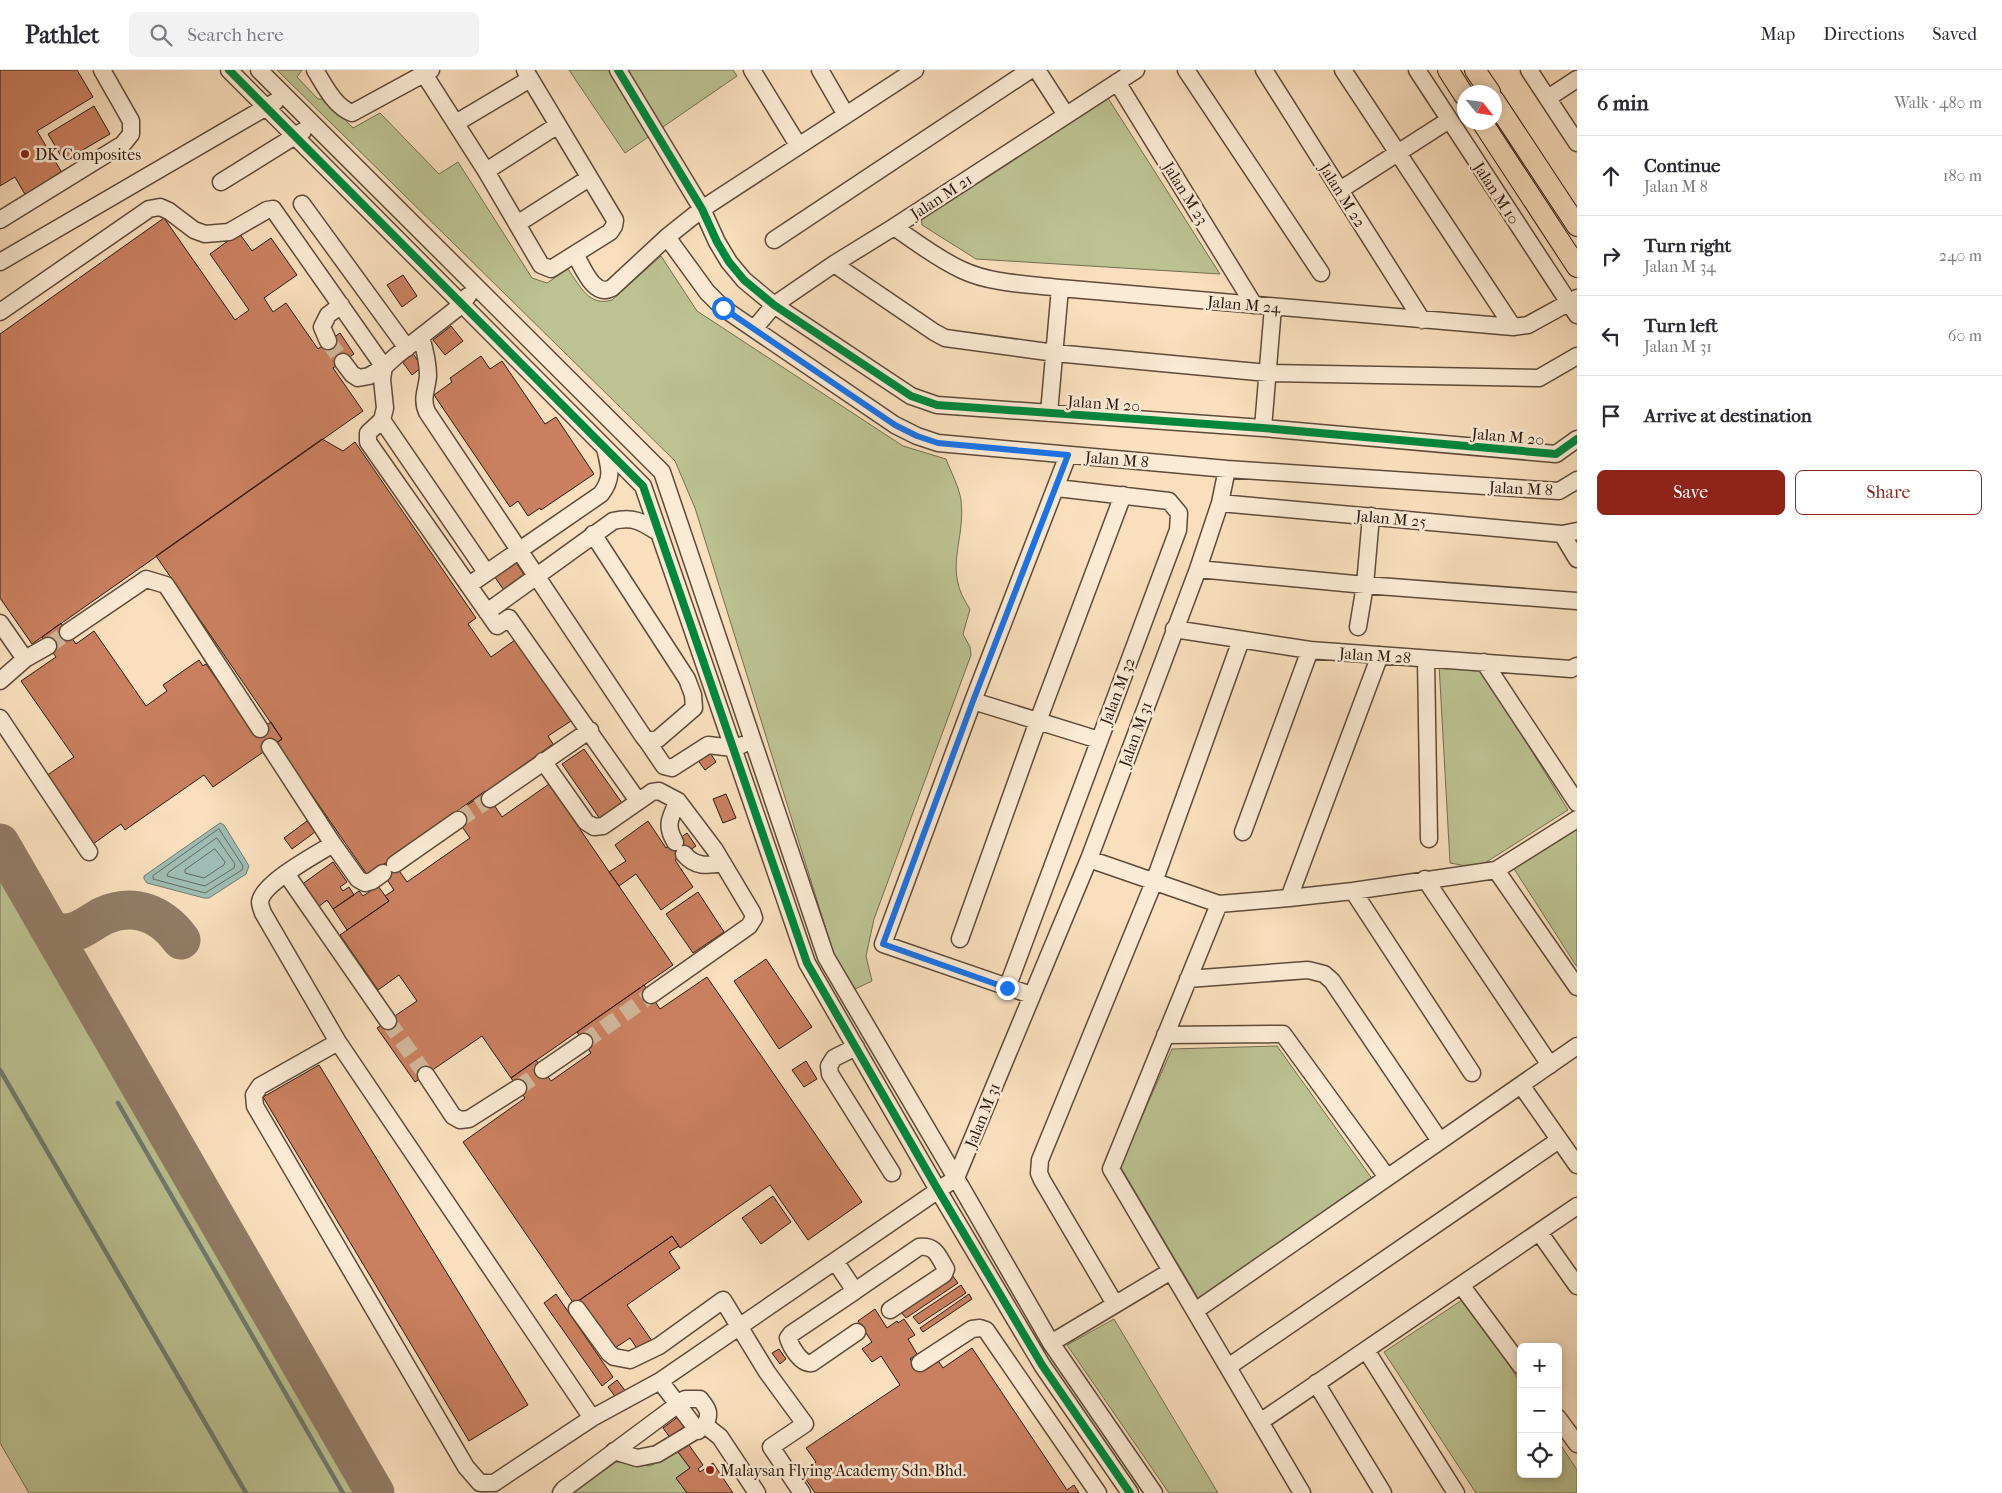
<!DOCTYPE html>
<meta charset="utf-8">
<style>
body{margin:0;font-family:"IM FELL French Canon",serif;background:#f2f2f3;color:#2b2b33}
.controls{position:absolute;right:15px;bottom:15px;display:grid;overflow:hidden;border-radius:8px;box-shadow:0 2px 8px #0003}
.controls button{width:45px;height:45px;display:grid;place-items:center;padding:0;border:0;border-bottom:1px solid #e1e1e2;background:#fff;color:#2b2b33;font:25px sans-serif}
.compass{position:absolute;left:1457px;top:15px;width:45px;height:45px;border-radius:50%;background:#fff;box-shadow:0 2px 8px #0003;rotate:120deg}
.stop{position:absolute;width:15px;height:15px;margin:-11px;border:4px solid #1a73e8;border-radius:50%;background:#fff}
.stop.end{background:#1a73e8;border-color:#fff;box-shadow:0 1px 5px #0008}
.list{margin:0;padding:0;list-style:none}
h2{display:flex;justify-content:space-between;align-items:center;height:65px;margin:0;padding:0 20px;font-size:21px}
h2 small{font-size:16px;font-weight:400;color:#7c7c81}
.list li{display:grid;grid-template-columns:32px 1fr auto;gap:15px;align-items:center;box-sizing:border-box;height:80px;padding:0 20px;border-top:1px solid #e1e1e2}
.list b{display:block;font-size:19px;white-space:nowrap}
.list p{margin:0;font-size:16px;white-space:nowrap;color:#7c7c81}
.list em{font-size:16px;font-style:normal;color:#7c7c81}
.actions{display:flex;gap:10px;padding:15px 20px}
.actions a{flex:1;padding:11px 0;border:1px solid #8f2418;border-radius:8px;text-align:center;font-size:18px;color:#8f2418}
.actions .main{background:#8f2418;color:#fff}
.icon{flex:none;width:28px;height:28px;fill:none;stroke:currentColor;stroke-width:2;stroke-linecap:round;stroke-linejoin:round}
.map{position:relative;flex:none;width:1577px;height:1423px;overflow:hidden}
header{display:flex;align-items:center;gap:30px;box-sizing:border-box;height:70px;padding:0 25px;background:#fff;border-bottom:1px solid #e1e1e2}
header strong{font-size:24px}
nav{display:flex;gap:28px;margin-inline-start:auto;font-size:18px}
.search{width:350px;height:45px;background:#f2f2f3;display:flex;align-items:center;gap:12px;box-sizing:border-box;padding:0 18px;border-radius:8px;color:#7c7c81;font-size:19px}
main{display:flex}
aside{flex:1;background:#fff}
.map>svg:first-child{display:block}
.green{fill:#bcc292;stroke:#746e50}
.water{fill:#9ebcb3;stroke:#707b71}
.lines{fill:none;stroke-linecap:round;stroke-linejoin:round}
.shore{stroke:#656a61;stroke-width:1}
.stream{stroke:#707b71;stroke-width:4.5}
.taxiway{stroke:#927c66;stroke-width:39}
.building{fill:#ca8060;stroke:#2c190f}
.minor-tunnel{stroke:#d0b79a;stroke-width:16;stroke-dasharray:16 8;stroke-linecap:butt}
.minor-casing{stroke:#5f4a3a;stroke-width:19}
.major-casing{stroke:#2c190f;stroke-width:22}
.minor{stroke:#fbead4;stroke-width:16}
.major{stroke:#f9dfbd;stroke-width:20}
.cycleway-casing{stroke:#fbead4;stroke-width:11}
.cycleway{stroke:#00873e;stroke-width:8}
.route{stroke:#1a73e8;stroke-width:6}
.poi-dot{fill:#8f2418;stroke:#fbead4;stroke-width:2}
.labels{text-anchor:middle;stroke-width:5;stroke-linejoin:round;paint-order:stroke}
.poi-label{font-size:16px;fill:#2c190f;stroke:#fbead4;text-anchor:start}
.street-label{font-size:16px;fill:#2c190f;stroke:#fbead4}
</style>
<header>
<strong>Pathlet</strong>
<div class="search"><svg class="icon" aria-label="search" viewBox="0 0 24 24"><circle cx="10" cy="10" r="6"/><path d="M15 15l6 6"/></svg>Search here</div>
<nav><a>Map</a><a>Directions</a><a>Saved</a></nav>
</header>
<main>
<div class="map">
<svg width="1577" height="1423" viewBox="0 0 1577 1423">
<rect width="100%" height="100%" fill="#f9dfbd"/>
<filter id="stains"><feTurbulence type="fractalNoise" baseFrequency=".004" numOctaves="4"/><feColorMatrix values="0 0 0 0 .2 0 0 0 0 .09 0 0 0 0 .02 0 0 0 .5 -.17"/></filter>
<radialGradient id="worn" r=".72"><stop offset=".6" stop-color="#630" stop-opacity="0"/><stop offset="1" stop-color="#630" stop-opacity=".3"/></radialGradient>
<path class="green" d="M277,0H302L297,7L318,29H325L353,58L380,43L439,104L458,92L532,208L547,213L568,199C580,216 589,237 612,230L661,186L697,241L903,376L946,389C951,402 959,417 961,430C966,472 942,499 970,539L963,564L970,577L971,585L874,849L866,886L872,911L855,919L834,885L695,438L675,391Z
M569,0H733L737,6L625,83Z
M1106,25L1220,204L976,189L922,155L921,143Z
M1439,594L1480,597L1568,740L1477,798L1450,793Z
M1577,754V897L1511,794Z
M0,789L123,1000L366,1423H29L0,1373Z
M1277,976L1373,1110L1198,1228L1120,1096L1172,979Z
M1465,1228L1521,1313V1404H1558V1371L1577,1400V1423H1476L1384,1282Z
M1114,1249L1218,1423H1169L1067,1275Z
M678,1382L690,1398L676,1408L687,1423H573L616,1392L650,1396Z"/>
<path class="water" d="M220,753L224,755L249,796L246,804L209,828H204L147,813L144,809V806Z"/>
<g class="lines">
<path class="shore" d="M219,759L243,796L242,800L205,823L153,809V806Z
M217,768L235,794L234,798L205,816L167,806L168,803Z
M215,779L225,792L224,795L204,808L185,803V800Z"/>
<path class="stream" d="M0,1000L246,1423
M118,1033L343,1423"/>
<path class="taxiway" d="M0,773L375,1423
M49,858C53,860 59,863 64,863C79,864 91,852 103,846C134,832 162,844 181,870"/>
</g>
<path class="building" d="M0,0H77L93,27L37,61L64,106L27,128L15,107L0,116Z
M94,36L110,64L64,91L48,64Z
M164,148L235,250L249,240L210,184L239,163L252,181L271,168L297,205L264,228L273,242L286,233L318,279L340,263L354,284L333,298L363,341L32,574L0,528V264Z
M403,205L417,226L402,237L387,215Z
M451,256L463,271L445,285L433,270Z
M412,282L422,297L412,305L401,290Z
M481,286L490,299L502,291L545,354L556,347L594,404L541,440L540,438L528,446L518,431L510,437L434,325L452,312L450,308Z
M322,369L343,381L355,372L476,548L468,554L491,587L515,570L571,651L548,666L553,674L368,806L276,673L282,669L156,486Z
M515,491L527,509L506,523L494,506Z
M61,553L76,574L94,561L146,636L167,621L163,615L199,590L203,596L206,594L254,663L271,652L282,669L213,717L204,705L125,760L121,754L93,774L46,706L74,687L21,611L56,587L42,567Z
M584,679L622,733L600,749L562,694Z
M709,681L716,692L705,700L697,689Z
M549,714L673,895L511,1008L482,966L415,1012L377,958L417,931L399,905L378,920L340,865L389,831L385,826L394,820L379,798L391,789L407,812L470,768L453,744L485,721L502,747Z
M726,724L736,748L723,753L713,729Z
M307,751L315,762L292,779L284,768Z
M648,751L666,778L687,763L696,776L675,790L693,817L661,840L636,804L619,816L609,802L626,791L615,775Z
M333,792L347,812L340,817L343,821L349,817L354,825L333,839L327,830L317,838L301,815Z
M378,816L389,831L347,860L333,839L359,821L363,826Z
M698,822L724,862L693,883L666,844Z
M766,889L812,957L779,979L734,911Z
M707,907L862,1132L808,1170L770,1115L680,1178L672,1166L574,1234L463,1072L525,1028L511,1008L536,990L551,1011L591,983L577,962L644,915L660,939Z
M806,991L817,1009L804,1017L792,1000Z
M319,995L528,1335L469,1371L263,1027Z
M773,1126L791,1152L761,1174L742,1148Z
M672,1166L679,1176L669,1182L680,1198L627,1235L652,1271L638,1280L630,1268L612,1280L578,1231Z
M952,1205L958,1213L906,1248L900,1241Z
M961,1215L966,1223L919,1254L913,1247Z
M556,1224L613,1307L602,1316L544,1233Z
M969,1224L972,1229L923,1262L920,1258Z
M875,1239L887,1258L897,1251L898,1253L904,1249L915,1265L908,1269L917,1284L910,1289L919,1302L937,1289L943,1298L972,1278L1067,1420L1074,1415L1079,1423H815L801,1402L816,1392L806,1378L900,1315L881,1286L872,1292L862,1279L872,1272L858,1251Z
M779,1279L786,1289L780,1294L772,1283Z
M617,1310L627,1323L617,1329L608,1317Z
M679,1346L688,1357L671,1369L663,1358Z
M689,1375L703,1395L698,1399L700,1402L713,1393L733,1423H687L676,1408L690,1398L678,1382Z"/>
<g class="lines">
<path class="minor-tunnel" d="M328,271L343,292
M48,576L68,562
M458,750L490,729
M388,951L426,1005
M584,972L651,925
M518,1018L543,1000"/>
<g class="minor-casing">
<path id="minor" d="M229,0L643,416L807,893L938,1120L1042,1295L1130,1423
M259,0L662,402L826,887L956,1108L1051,1273L1154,1423
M315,0C325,16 334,36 352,43L431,0
M618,0L702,139L717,172L729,192L744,210L774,235L911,326L937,335L1263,358L1556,384L1577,369
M752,0L798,75
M820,0L846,45
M1037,0L1066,45
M1186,0L1321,203
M1264,0L1422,250
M1343,0L1513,257
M1417,0L1577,245
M1529,0L1577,73
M424,4L486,101L541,195L551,199L610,162L614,156L615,150L525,0
M1117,12L1254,235
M1548,28L1577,9
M456,53L530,9
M486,101L558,55
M221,112L303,61
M1340,120L1449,50
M302,134L407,278
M0,150L123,74L131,64V51L102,0
M517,154L589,108
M894,157C916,172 938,189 962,200C992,214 1028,214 1060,218L1513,257L1528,255L1577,228
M667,167L707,222L723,238L895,355L917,366L938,373L1227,399L1559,421L1577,410
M774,170L1030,0
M575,184C583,198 594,228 612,218L667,167L702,139L915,0
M0,192L275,32
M834,194L934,262L945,268L1055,283L1268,303L1539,308L1577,286
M468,226L455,240L396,286L384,297L382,309L385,338L382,350L368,363V372L497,556L509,548L638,731
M0,242L149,139L160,137L169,141L194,160L205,164L229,162L267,140L273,139L384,297L369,306L358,308L352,304L343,292
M754,259L774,235L834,194L894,157L1136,0
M421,267C425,280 428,293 428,306C427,319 421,329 427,342L643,666L647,671L658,669L694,638L693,625L687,609L593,464
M328,271L322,257L328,245L341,235
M1049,343L1060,218
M382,350L486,502
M1263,358L1273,237
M1220,433L1562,464L1577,461
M1562,464L1577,489
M1198,499L1365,515L1577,531
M469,515L601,424C614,407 609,397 605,378
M487,542L613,451C634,446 642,452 659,463
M0,553L25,589
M1358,557L1365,515L1371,446
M1174,559L1310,580L1571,599L1577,596
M68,562L146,509L166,515L260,659
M1426,589L1429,769
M1484,592L1577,733
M0,611L25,589L48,576
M973,631L1099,670
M0,648L89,782
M647,671L664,696L672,698L708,675L733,678L742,675
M270,677L333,774L358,809L365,813L372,811L383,803
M543,691L586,752L594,757L603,756L652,722L659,721L678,731L715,780L752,842L754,848L749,856L651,925
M490,729L590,660
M1243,762L1310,580
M675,772C665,755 670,748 678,731
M333,774C317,784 262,813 260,832C260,835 262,840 263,843L338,972
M684,784C695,797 707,796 723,793
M1089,789L1219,834L1289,828L1353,821L1496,800L1577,749
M395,794L458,750
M1496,800L1577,917
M287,805L388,951
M1425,809L1550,995
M1353,821L1472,1003
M1289,828L1380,585
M1219,834L1111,1099L1302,1423
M960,869L1038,651L1123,425
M1188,909L1308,900L1324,904L1332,911L1440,1071
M1007,918L1178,460L1179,443L1169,431L1057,418
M1031,925L883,874L973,631L1068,385
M1165,965L1283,964L1387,1107
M338,972L592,1348L494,1413H480L466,1397L255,1036L254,1025L260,1016Z
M856,977L834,988L829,996L830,1004L892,1103
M543,1000L584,972
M426,1005L453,1046L460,1050L469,1049L518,1018
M1521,1015L1577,1095
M1539,1162L1577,1216
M835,1191L855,1221L919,1177C936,1175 938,1186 946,1199L944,1204L890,1240
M1461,1215L1521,1296
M855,1221L791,1264L788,1268C791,1277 801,1295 812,1293L857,1262
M1115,1234L1042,1110L1039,1103L1040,1090L1154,812L1241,570
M577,1239L609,1283L614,1287L630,1290L659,1276L723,1230L767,1302L805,1354L771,1377L802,1423
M1195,1241L1577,976
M1051,1273L1171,1201
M1366,1280L1456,1423
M920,1293L972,1259L980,1258L986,1260L1098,1423
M1228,1297L1559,1070
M660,1311L698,1361
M1316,1313L1383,1423
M592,1348L660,1311L956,1108L1089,789L1198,499L1220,433L1227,399
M1558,1348L1577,1374
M1260,1352L1577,1136
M705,1355L720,1367L757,1423
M561,1423L564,1419L685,1329H700C708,1339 711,1343 705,1355L657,1384L637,1388L614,1381"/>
</g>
<g class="major-casing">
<path id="major" d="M1448,0L1464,25
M1475,0L1490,22
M1494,30L1577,156
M1482,52L1577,197"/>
</g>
<use href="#minor" class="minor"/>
<use href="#major" class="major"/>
<g class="cycleway-casing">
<path id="cycleway" d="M229,0L643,416L807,893L938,1120L1042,1295L1130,1423
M618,0L702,139L717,172L729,192L744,210L774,235L911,326L937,335L1263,358L1556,384L1577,369"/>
</g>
<use href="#cycleway" class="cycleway"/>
</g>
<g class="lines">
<path class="route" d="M723,238L895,355L917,366L938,373L1068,385L973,631L883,874L1007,918"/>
</g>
<g class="poi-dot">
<circle cx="25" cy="84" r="5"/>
<circle cx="710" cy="1400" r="5"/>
</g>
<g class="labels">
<g class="poi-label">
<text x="35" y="90">DK Composites</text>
<text x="720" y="1406">Malaysan Flying Academy Sdn. Bhd.</text>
</g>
<g class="street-label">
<text transform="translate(1186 123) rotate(58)" y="6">Jalan M 23</text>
<text transform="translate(1497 123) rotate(57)" y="6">Jalan M 10</text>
<text transform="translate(1343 125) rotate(58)" y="6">Jalan M 22</text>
<text transform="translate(941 126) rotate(-33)" y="6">Jalan M 21</text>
<text transform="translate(1244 234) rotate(5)" y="6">Jalan M 24</text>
<text transform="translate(1104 333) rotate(4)" y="6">Jalan M 20</text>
<text transform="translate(1508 366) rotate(5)" y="6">Jalan M 20</text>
<text transform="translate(1117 389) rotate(5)" y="6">Jalan M 8</text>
<text transform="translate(1521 418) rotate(3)" y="6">Jalan M 8</text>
<text transform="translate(1391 448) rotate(5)" y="6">Jalan M 25</text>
<text transform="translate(1375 585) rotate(4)" y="6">Jalan M 28</text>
<text transform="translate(1117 621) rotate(-69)" y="6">Jalan M 32</text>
<text transform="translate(1135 664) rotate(-70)" y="6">Jalan M 31</text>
<text transform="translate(982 1045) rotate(-68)" y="6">Jalan M 31</text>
</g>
</g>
<rect width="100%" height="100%" filter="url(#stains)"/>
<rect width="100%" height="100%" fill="url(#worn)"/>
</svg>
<div class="controls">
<button>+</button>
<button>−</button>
<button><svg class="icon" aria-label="locate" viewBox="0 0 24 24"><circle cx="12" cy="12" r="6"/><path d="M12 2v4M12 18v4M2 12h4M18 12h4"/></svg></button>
</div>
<svg class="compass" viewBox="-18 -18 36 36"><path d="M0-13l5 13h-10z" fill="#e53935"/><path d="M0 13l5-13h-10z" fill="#7c7c81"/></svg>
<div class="stop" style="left:723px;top:238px"></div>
<div class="stop end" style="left:1007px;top:918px"></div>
</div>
<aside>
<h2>6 min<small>Walk · 480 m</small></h2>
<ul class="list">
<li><svg class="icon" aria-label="ahead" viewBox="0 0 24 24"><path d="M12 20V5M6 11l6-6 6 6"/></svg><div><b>Continue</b><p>Jalan M 8</p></div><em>180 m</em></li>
<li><svg class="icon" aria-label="right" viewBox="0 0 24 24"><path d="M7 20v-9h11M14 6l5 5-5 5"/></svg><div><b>Turn right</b><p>Jalan M 34</p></div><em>240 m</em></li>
<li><svg class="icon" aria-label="left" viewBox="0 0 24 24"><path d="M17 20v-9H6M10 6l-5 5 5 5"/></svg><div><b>Turn left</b><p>Jalan M 31</p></div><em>60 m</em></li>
<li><svg class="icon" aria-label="arrive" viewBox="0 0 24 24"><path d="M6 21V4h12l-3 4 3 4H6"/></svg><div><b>Arrive at destination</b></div></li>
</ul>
<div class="actions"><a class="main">Save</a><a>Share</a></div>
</aside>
</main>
